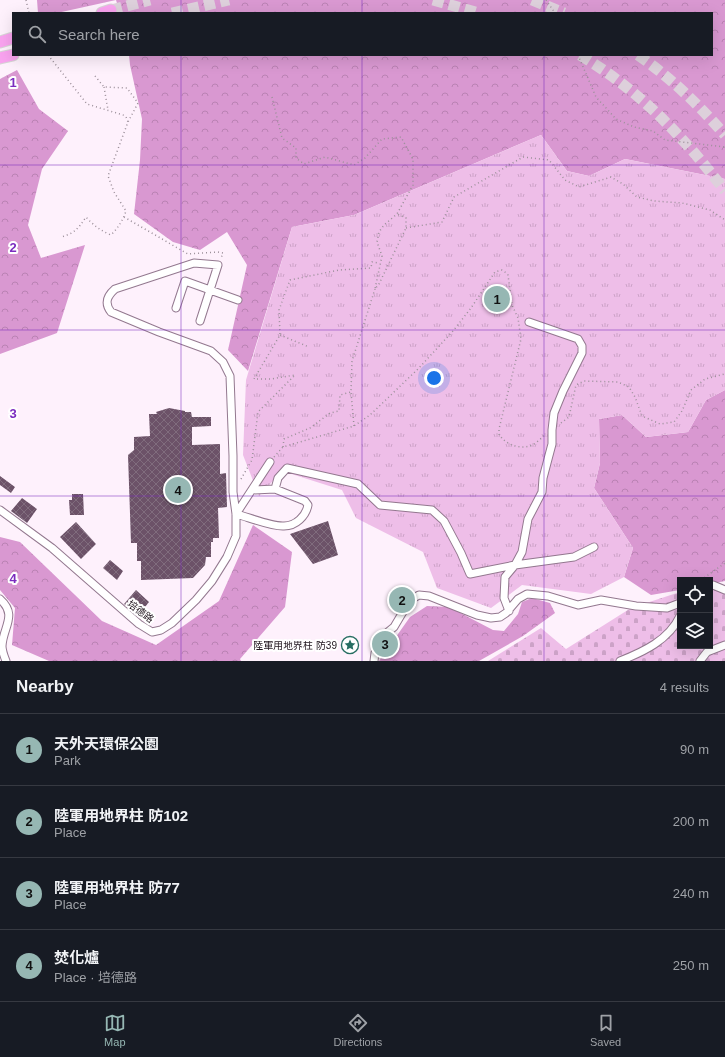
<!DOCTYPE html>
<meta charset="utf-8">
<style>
body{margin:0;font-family:Helvetica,"Noto Sans TC",sans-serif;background:#242831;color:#f1f3f6}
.controls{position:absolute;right:12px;bottom:12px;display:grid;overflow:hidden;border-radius:0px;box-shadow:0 4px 16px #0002}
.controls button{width:36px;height:36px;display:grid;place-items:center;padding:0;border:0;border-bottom:1px solid #363941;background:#171b24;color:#f1f3f6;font:20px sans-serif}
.you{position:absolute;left:434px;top:378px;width:14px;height:14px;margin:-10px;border:3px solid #fff;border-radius:50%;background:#1a73e8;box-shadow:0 0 0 6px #1a73e833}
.badge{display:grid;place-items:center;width:26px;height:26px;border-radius:50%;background:#96b7b3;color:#111;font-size:13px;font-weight:700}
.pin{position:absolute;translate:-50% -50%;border:2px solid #fff;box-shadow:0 1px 4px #0006}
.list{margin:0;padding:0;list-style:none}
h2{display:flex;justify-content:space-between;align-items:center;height:52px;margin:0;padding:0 16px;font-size:17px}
h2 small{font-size:13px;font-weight:400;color:#9ea1a6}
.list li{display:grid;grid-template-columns:26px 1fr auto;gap:12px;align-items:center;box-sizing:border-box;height:72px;padding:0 16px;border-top:1px solid #363941}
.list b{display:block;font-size:15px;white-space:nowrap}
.list p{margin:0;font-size:13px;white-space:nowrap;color:#9ea1a6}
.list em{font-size:13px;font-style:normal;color:#9ea1a6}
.icon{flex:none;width:22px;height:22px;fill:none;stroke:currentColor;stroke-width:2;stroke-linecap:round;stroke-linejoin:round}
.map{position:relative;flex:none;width:725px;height:661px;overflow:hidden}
.search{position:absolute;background:#171b24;box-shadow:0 4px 16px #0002;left:12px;right:12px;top:12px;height:44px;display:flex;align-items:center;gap:10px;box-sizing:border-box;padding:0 14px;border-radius:0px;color:#9ea1a6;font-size:15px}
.sheet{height:340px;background:#171b24}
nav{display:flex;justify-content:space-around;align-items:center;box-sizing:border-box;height:56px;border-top:1px solid #363941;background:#171b24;font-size:11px;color:#9ea1a6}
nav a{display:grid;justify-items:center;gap:2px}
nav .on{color:#96b7b3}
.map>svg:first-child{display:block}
.forest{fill:url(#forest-crowns)}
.cemetery{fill:url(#cemetery-stones)}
.park{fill:url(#park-tufts)}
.building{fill:url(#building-cross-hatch)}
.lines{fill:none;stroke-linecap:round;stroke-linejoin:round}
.highway-tunnel{stroke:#ddd0db;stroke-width:11;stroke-dasharray:11 5.5;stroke-linecap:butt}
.minor-casing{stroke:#93788f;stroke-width:9}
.highway-casing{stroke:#d7d5d6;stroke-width:13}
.path{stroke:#9c909a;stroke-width:1.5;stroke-dasharray:1 3;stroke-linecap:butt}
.minor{stroke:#fff;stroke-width:7}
.highway{stroke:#f9a3ef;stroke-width:11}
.grid{fill:none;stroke:#7b2cbf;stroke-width:1;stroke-opacity:0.55}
.labels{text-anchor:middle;stroke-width:4;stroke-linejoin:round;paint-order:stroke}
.street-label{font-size:10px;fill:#20151e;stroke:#fff}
.poi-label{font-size:10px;fill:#20151e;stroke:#fff;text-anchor:end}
.grid-label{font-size:13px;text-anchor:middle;font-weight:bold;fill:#7b2cbf;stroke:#fff;stroke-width:4;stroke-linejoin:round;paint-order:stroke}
</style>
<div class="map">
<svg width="725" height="661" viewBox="0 0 725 661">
<defs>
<pattern id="forest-crowns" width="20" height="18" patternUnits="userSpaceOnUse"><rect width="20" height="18" fill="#d998d1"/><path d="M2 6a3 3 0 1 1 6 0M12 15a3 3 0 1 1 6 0" fill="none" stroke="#ba82b3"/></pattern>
<pattern id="cemetery-stones" width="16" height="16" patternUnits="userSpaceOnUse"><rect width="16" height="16" fill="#eebee8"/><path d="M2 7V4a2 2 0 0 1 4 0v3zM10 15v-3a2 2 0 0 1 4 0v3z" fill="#cca2c7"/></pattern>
<pattern id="park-tufts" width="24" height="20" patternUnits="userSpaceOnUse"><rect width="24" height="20" fill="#eebee8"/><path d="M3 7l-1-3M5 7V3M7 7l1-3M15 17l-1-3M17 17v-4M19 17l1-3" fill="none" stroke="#cca2c7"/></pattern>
<pattern id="building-cross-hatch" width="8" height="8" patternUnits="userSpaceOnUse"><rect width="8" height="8" fill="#6c5268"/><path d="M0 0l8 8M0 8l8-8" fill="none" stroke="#806c7d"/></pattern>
</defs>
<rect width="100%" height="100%" fill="#fef1fc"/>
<path class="forest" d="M37,0H725V179L625,159L589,176L567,171L541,135L354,215L292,227L248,371L228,350L247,265L227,232L200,250L173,242L134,214L140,160L142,119L130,65L129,55H712V13H120L116,0L57,13H38Z
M17,70L39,109L68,131L42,169L28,225L41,258L85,245L57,333L0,354V79Z
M725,390V581L710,584V580H680V590L651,595L624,577L633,548L594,488L600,463L599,419L622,415L646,437L688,432L706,400Z
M253,525L292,552L285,607L240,659L241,661H49L12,645L15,608L0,590V537L20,542L102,621L156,645L219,601Z
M532,598L550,603L555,613L523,636L479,661H379L410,617L427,606L449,607L493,630L504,631L518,614L522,602Z"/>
<path class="cemetery" d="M725,585V661H488L541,628L566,649L631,608L680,592V646H710V587Z"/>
<path class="park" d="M541,135L567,171L589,176L625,159L725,179V390L706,400L688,432L646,437L622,415L599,419L600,463L594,488L633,548L624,577L591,594L522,585L491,608L437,588L423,552L356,518L342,490L282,471L259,496L243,455L246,380L292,227L354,215Z"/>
<path class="building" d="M169,408L185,411V412H191L192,417H211V426L192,427V445L220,444V474L226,473L227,507L218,508L219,538H213V542H211V557H206L205,565L193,578L141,580V561H137V543H131L128,455L134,450V437L150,436L149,414H157L156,412Z
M0,476L15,487L11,493L0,485Z
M72,494H83L84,515H70L69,500H72Z
M22,498L37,509L27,523L11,511Z
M328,521L338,555L313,564L290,534Z
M76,522L96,544L81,559L60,537Z
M110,560L123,571L117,580L103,568Z
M136,590L149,602L138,616L124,604Z"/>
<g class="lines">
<path class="highway-tunnel" d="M433,0L479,13
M532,0L564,13
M111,10L150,0
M172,13L229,0
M580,55C640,91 683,136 725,191
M638,55C671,78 699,105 725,135"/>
<g class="minor-casing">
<path id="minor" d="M176,308L185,281L238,300
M252,490L275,489L278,478L287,468L358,484L380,505L432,510L444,521L461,553L470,574L515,565L574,557L594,547
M0,510L52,548L139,624L152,632L161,630L172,623L196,600L212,581L227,557L236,536V514L233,492V456L230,376L223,362L211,351L159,332L111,312C104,303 107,296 115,289L194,263L218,265L200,321
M236,514C248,517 272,527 284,526C296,526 306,516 308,505L305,501L275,489
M236,514L270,462
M710,586L713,585L725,590
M0,599C18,615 3,627 2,646C2,651 4,656 6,661
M509,611L504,598L505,577L515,565L522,552L528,519L542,492L543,478L552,444V430L554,413L563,391L582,353V346L578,339L529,322
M374,661L375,653L383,636L394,627L410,600L419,595L429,596L477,615L491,618L500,617L506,613L518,599L527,594L548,596L578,605L601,600L636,606L667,608L680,603
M620,661C643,652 669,640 680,616
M700,661L707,652L725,645"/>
</g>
<g class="highway-casing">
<path id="highway" d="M102,13L111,10
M0,42L13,38
M0,58L13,55"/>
</g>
<path class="path" d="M26,0L29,13
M546,0L555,13
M48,55L87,104L123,115L126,117L128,122L108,176L114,192L126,211C123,220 118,228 111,235C101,231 93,225 86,217C78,229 75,233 61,237
M578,55L596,97L616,119L634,127L653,131L665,140L725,147
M95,76L104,87L127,88L138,103L128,122
M104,87L108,110
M272,97L282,138L296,148V158L304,164L325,157L354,165L365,158L382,139L401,137L413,159V185L397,214L384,225L379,232L377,242L382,256L375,289L379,284L406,228V218L397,214
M124,217L188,254L218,252L223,253L221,258
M406,228L442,222L454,197L523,157L549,160L565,180L579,187L611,177L623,184L637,197L654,201L682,203L710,210L725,220
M280,335L309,347
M561,423L569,417L576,385L584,381L618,382L629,387L635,397L642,416L660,424L674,422L682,411L691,390L705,379L725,374
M354,426L351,392L352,361L375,289
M283,447L284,439L310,428L330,413L339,411L340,395L351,392
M274,457L283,447L354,426L370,415L418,369L453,331L471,308L495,272L502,270L505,272L508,275L512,305L518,318L521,339L499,429V434C505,445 521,450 532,445C537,443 541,438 545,435
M241,479L252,460L258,412L295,375L271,379H254L280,335L279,310L290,280L339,270L371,268L372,262L379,263
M701,580L725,563"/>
<use href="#minor" class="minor"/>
<use href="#highway" class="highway"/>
</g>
<path class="grid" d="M181,0V13M362,0V13M544,0V13M181,55V661M362,55V661M544,55V661M0,165H725M0,330H725M0,496H725"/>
<defs>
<g id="sight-ring" transform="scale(0.9)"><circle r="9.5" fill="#fff" stroke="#276e62" stroke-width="1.5"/><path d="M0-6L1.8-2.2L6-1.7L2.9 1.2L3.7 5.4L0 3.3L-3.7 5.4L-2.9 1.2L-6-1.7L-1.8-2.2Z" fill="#276e62"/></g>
</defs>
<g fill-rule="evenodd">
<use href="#sight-ring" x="350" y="645"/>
</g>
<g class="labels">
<g class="street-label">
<text transform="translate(141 611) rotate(37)" y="4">培德路</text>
</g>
<g class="poi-label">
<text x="337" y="649">陸軍用地界柱 防39</text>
</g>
</g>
<g class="grid-label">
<text x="13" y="87">1</text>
<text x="13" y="252">2</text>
<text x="13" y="418">3</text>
<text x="13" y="583">4</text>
</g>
</svg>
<div class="controls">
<button><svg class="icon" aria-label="locate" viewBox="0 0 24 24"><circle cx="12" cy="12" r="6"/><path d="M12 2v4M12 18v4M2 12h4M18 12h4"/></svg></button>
<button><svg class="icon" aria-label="layers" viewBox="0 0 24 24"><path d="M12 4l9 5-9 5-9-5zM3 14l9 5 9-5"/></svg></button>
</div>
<div class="you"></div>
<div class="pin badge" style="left:497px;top:299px">1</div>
<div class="pin badge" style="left:402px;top:600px">2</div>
<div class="pin badge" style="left:385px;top:644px">3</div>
<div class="pin badge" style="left:178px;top:490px">4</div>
<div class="search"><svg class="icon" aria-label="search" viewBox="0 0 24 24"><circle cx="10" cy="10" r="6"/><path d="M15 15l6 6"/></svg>Search here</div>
</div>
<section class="sheet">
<h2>Nearby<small>4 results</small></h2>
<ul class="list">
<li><span class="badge">1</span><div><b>天外天環保公園</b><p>Park</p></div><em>90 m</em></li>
<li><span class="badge">2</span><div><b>陸軍用地界柱 防102</b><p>Place</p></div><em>200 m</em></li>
<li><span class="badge">3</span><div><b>陸軍用地界柱 防77</b><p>Place</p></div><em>240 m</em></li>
<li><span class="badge">4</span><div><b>焚化爐</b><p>Place · 培德路</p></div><em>250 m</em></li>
</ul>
</section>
<nav>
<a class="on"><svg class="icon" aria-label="map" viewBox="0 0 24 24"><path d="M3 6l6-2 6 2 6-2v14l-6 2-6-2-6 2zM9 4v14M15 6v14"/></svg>Map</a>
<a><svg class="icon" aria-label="directions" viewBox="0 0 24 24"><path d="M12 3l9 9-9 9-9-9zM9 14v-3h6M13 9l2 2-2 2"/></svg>Directions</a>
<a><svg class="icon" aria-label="saved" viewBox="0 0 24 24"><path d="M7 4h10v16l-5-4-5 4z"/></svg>Saved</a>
</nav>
